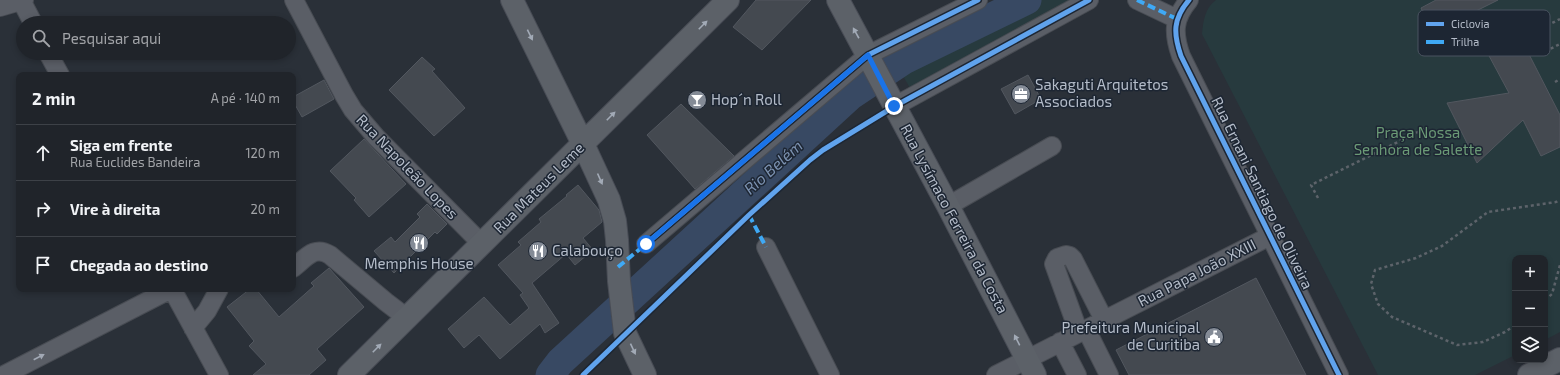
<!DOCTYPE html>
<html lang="pt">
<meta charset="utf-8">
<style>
body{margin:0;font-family:"Exo 2",sans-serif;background:#2d3036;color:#f1f3f6}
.controls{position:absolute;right:12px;bottom:12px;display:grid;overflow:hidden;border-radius:8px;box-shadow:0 2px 6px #0003}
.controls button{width:36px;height:36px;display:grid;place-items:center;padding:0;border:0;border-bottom:1px solid #3d4147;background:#20242a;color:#f1f3f6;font:20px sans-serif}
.stop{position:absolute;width:12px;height:12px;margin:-9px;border:3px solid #1a73e8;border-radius:50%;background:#fff}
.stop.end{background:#1a73e8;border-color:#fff;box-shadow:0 1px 4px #0008}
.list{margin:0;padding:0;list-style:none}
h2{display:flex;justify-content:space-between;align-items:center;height:52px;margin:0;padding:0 16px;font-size:17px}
h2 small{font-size:13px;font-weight:400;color:#a2a4a8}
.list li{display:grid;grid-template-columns:26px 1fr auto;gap:12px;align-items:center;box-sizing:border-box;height:56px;padding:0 16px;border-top:1px solid #3d4147}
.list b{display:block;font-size:15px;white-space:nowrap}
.list p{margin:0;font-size:13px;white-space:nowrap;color:#a2a4a8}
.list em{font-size:13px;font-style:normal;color:#a2a4a8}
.icon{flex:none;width:22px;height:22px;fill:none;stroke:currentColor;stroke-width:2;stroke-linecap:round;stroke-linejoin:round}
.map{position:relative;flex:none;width:1560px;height:375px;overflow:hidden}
.search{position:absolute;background:#20242a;box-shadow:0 2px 6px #0003;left:16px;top:16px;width:280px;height:44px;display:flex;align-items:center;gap:10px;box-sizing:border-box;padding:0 14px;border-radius:22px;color:#a2a4a8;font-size:15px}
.panel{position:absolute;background:#20242a;box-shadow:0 2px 6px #0003;left:16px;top:72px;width:280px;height:220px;border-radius:8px}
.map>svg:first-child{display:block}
.green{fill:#273a3e}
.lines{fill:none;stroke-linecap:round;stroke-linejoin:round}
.river{stroke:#384963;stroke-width:29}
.building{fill:#444950;stroke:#52575f}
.minor-casing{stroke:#484c53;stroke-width:20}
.major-casing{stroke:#484c55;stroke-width:24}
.path{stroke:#5d636a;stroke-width:2.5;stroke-dasharray:3 3;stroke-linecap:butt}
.minor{stroke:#5a5e66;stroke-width:18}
.major{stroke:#5c6168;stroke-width:22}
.quiet{stroke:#3fa9f5;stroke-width:4;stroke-dasharray:8 4;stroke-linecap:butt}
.cycleway-casing{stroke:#1d2633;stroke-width:8}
.cycleway{stroke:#60a3ed;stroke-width:5}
.oneway{fill:#a2aab6}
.oneway2{fill:#a2a9b5}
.route{stroke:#1a73e8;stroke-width:5}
.labels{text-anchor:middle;stroke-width:3;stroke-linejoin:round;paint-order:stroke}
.poi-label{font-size:15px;fill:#b4bcc9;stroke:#1d2633;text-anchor:start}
.park-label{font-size:15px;fill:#6b9a76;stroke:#1d2633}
.street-label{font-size:15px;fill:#b4bcc9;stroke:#1d2633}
.water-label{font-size:16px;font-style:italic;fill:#7c92b1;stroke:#1d2633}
.key{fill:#1d2633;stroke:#4a5360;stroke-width:1}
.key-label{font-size:11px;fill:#b4bcc9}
</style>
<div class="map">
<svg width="1560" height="375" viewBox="0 0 1560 375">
<rect width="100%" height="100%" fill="#2a3038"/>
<path class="green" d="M998,0H1075L910,88L892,57Z
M1216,0H1560V332L1545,340V258H1515V355L1475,375H1378L1202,34C1203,21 1205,8 1216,0Z"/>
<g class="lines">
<path class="river" d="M550,375L560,362L850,96L904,60L1027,0"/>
</g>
<path class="building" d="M756,0H811L762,50L733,27Z
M1436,0H1498L1432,33L1421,8Z
M1513,23L1560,115V147L1541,156L1523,120L1477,163L1447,103L1509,93L1480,39Z
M422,57L435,69L432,71L465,108L434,136L389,90Z
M1028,75L1041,99L1015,114L1001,89Z
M324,80L334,99L302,117L293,101V97Z
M681,104L734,156L695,189L647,135Z
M364,139L406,184L369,217L354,200L356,198L330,171Z
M578,185L599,210L602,222L583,238L593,250L575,265L566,254L532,283L559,323L545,333L540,324L500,359L479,335L464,348L448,329L484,297L510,325L529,308L520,295L523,293L498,265L521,245L518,242L541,222L539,219L567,196L566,195Z
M427,204L447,224L437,234L435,232L394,273L374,251L391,237L395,242L420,217L417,214Z
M329,268L364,307L317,349L326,360L309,375H253L266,364L249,346L254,341L227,307L250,289H256L279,317L314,286L311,283Z
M1256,278L1306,375H1129L1116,350Z"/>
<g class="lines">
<g class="minor-casing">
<path id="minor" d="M21,0L33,23
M294,0L344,95L353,110L376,137L482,244
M1137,0L1177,19
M1189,0C1173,19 1173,33 1181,56L1339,375
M0,7L24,0
M48,53L60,75
M895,106L1089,0
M948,206L1052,146
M646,244L868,55L978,0
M766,247L830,375
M293,268C306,258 314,245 330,255L386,302L407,318
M172,289L219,375
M193,328L207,311L219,289
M1086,329L1109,375
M1079,333L1054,264L1057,258L1066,255L1070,256L1073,259L1104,320
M1060,342L1077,375
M4,375L171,289
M996,375L1270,236"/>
</g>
<g class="major-casing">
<path id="major" d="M512,0L583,144L609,200L615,221L617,240L619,281L625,333L645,375
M838,0L948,206L1035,375
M349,375L728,0
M1529,375L1560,359"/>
</g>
<path class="path" d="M1531,34L1560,19
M1540,54L1560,44
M1555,82L1560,79
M1318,198L1311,185L1428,127
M1545,300L1552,294L1560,265
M1515,325L1505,332L1483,342L1457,345L1392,317L1378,304L1371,284L1375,270L1416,258L1442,246L1488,212L1556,202L1560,200"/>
<use href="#minor" class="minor"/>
<use href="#major" class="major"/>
<path class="quiet" d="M1137,0L1177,19
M749,215L766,247
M618,267L646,244"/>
<g class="cycleway-casing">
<path id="cycleway" d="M1189,0C1173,19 1173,33 1181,56L1339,375
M646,244L868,55L978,0
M583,375L749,215L810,160L823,150L895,106L1089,0"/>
</g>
<use href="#cycleway" class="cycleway"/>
</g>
<defs><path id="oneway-solid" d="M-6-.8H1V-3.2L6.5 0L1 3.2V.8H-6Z"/></defs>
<g class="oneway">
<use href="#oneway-solid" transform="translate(703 25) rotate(-45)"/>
<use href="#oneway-solid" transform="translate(856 33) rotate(-119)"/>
<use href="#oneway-solid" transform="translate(530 35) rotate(64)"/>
<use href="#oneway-solid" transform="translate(611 116) rotate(-45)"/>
<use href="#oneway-solid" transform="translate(600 179) rotate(66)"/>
<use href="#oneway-solid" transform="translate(1017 340) rotate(-117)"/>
<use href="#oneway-solid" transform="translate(377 348) rotate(-45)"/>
<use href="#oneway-solid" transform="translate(633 349) rotate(65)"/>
</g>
<use class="oneway2" href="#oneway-solid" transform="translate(39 357) rotate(-27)"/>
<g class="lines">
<path class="route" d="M646,244L868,55L894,106"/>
</g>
<defs>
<g id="office-disc" transform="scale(1)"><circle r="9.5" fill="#848b96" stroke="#1d2633"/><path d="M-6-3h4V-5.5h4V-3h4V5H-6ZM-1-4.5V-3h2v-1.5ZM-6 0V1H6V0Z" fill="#fff"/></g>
<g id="bar-disc" transform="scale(1)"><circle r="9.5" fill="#848b96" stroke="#1d2633"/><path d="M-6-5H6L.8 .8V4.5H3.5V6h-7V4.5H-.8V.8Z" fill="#fff"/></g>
<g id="restaurant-disc" transform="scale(1)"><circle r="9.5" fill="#848b96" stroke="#1d2633"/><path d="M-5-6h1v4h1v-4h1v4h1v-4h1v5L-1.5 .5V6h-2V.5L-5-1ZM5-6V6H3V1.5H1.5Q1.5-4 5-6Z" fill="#fff"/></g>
<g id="civic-disc" transform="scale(1)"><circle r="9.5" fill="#848b96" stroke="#1d2633"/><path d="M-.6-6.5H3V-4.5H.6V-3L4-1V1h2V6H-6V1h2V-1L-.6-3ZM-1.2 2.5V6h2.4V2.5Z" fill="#fff"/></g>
</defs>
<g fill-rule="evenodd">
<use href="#office-disc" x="1021" y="94"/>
<use href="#bar-disc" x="697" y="100"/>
<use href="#restaurant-disc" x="419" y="243"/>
<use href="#restaurant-disc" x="538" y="251"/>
<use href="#civic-disc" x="1214" y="337"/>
</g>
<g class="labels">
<g class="poi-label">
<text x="1035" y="90">Sakaguti Arquitetos<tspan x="1035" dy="17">Associados</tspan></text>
<text x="711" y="105">Hop´n Roll</text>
<text x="552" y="256">Calabouço</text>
<text x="419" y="269" text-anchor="middle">Memphis House</text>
<text x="1200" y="333" text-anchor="end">Prefeitura Municipal<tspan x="1200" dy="17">de Curitiba</tspan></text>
</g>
<g class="park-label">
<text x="1418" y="138">Praça Nossa<tspan x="1418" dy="17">Senhora de Salette</tspan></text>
</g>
<g class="street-label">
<text transform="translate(407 167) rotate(46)" y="5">Rua Napoleão Lopes</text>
<text transform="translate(539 188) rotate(-45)" y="5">Rua Mateus Leme</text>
<text transform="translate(1262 193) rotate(64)" y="5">Rua Ernani Santiago de Oliveira</text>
<text transform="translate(954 219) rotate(62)" y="5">Rua Lysímaco Ferreira da Costa</text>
<text transform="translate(1197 273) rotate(-27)" y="5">Rua Papa João XXIII</text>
</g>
<g class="water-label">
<text transform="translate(773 167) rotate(-42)" y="6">Rio Belém</text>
</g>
</g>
<rect x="1418" y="10" width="132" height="46" rx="6" class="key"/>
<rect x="1426" y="22" width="18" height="4" fill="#60a3ed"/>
<rect x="1426" y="40" width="18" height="4" fill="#3fa9f5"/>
<g class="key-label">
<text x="1451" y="28">Ciclovia</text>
<text x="1451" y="46">Trilha</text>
</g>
</svg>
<div class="controls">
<button>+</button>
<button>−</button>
<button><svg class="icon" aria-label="layers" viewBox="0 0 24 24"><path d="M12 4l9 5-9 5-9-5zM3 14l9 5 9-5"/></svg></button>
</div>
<div class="stop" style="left:646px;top:244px"></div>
<div class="stop end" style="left:894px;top:106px"></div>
<div class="search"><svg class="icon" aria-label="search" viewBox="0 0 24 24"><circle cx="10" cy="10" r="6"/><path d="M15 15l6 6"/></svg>Pesquisar aqui</div>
<section class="panel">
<h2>2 min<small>A pé · 140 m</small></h2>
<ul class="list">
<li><svg class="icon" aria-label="ahead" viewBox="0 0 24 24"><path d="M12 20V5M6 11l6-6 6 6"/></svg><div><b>Siga em frente</b><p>Rua Euclides Bandeira</p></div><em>120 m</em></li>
<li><svg class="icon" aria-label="right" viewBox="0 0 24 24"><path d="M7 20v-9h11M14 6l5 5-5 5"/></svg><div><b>Vire à direita</b></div><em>20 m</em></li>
<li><svg class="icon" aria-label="arrive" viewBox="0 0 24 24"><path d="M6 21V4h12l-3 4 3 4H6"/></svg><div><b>Chegada ao destino</b></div></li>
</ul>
</section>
</div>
